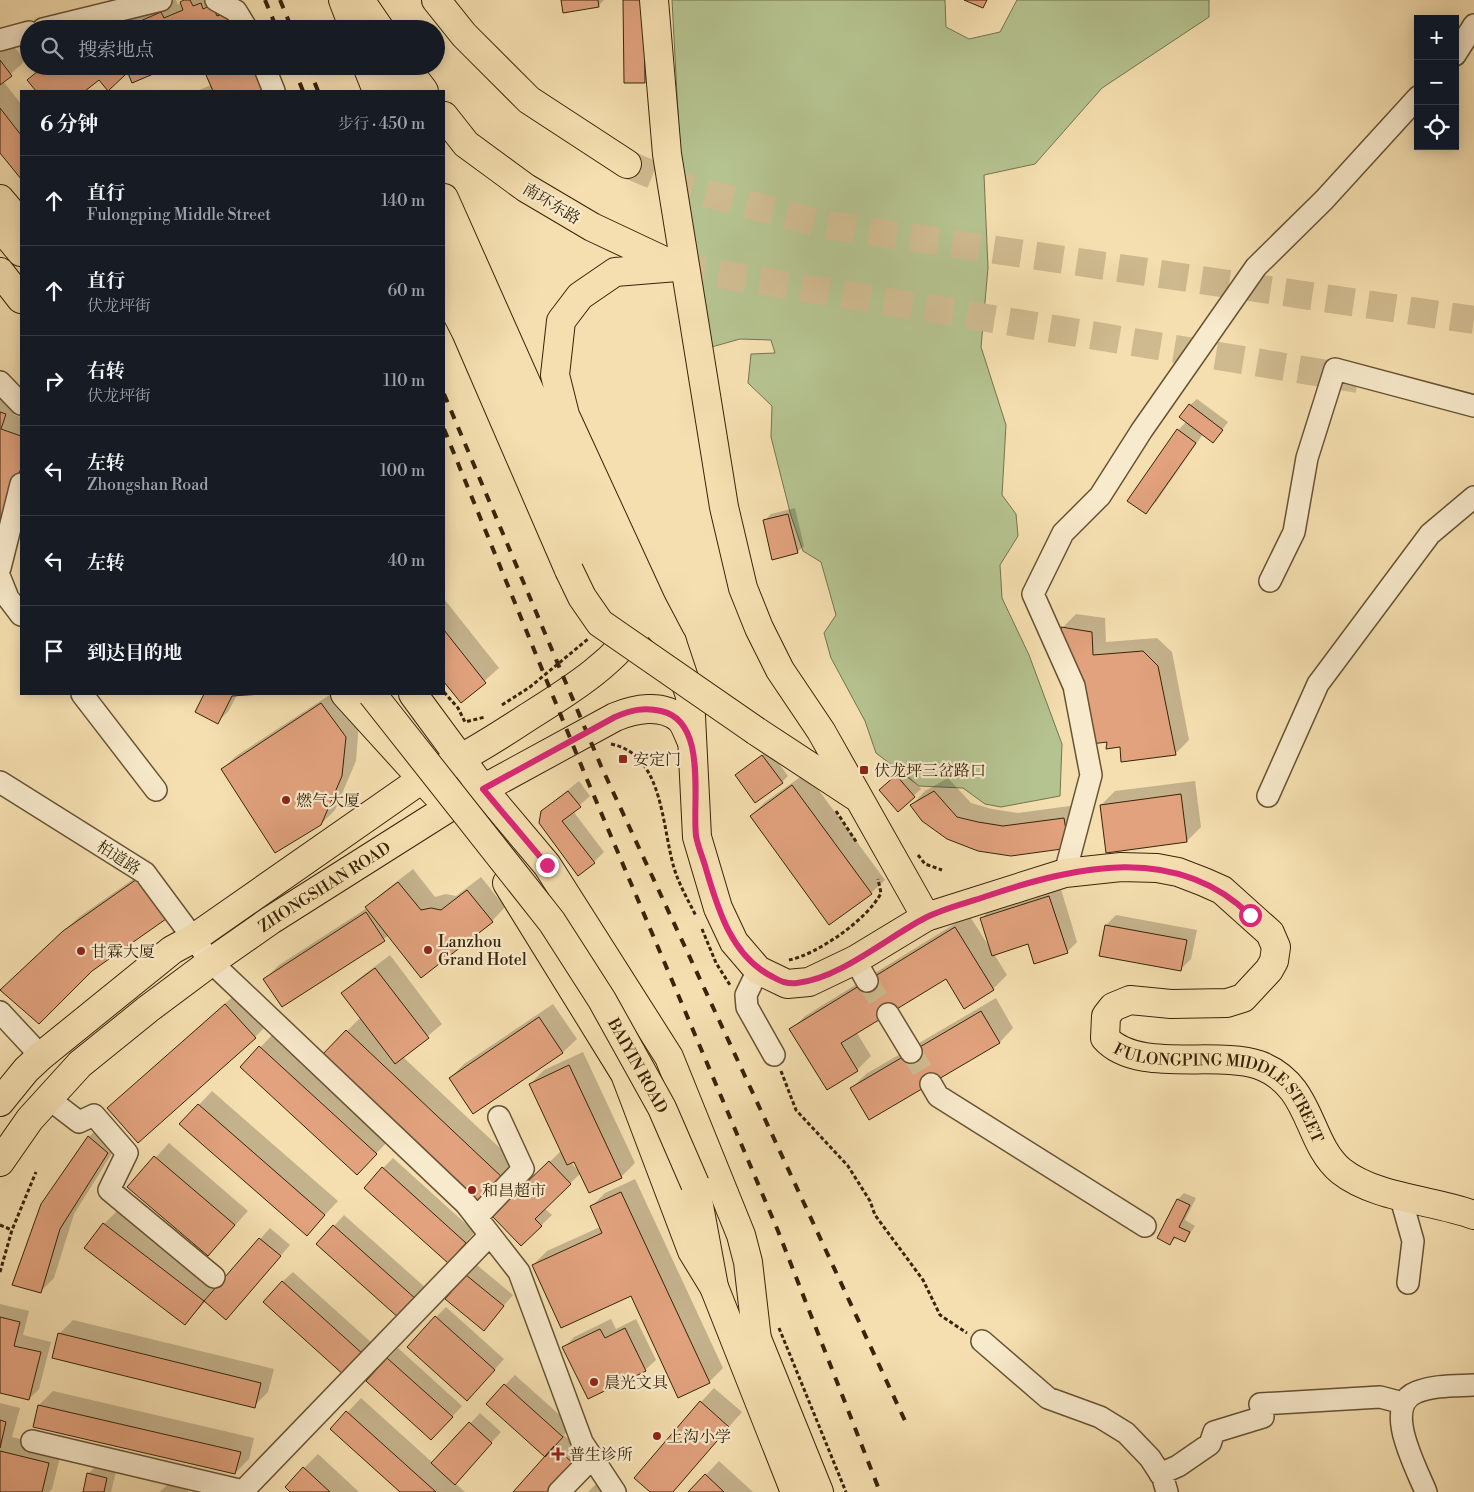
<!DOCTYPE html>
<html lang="zh">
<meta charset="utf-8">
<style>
body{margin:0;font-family:"Libre Bodoni","Noto Serif SC",serif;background:#20242c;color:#f1f3f6}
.controls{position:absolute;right:15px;top:15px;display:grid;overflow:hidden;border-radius:0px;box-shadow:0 2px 12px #0003}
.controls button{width:45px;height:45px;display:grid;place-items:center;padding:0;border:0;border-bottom:1px solid #363941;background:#171b24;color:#f1f3f6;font:25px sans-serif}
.stop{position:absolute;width:15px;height:15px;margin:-11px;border:4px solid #db2777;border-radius:50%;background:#fff}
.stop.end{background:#db2777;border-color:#fff;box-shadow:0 1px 5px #0008}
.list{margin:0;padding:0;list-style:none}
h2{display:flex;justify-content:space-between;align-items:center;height:65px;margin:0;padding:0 20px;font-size:21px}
h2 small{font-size:16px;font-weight:400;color:#9ea1a6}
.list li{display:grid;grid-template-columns:32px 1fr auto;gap:15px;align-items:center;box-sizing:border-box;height:90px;padding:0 20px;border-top:1px solid #363941}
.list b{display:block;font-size:19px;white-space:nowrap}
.list p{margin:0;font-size:16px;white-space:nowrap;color:#9ea1a6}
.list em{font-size:16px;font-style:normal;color:#9ea1a6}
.icon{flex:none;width:28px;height:28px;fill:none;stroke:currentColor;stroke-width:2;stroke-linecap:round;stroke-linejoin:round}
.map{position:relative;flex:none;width:1474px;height:1492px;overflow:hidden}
.search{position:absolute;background:#171b24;box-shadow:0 2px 12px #0003;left:20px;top:20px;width:425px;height:55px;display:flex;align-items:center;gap:12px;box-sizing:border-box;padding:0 18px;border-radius:28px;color:#9ea1a6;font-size:19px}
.panel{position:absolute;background:#171b24;box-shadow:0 2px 12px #0003;left:20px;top:90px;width:425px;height:605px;border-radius:0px}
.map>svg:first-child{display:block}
.green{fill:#b5c390;stroke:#76744c}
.shadow{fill:#0003;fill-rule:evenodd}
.building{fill:#e1a27d;stroke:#382409}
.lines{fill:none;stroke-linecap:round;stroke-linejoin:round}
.minor-tunnel{stroke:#cfba8f;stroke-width:21;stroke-dasharray:21 11;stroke-linecap:butt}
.highway-tunnel{stroke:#cfba8f;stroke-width:28;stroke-dasharray:28 14;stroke-linecap:butt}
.minor-casing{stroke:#675333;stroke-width:24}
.major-casing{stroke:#382409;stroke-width:30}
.highway-casing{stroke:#382409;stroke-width:30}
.path{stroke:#382409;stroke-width:3;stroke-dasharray:4 2.5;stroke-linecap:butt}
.minor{stroke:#f8eacc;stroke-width:21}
.major{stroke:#f5dfb0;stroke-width:28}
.highway{stroke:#f5dfb0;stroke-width:28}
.rail{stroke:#382409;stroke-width:4;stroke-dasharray:9 9;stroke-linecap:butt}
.major-bridge-casing{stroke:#382409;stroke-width:30;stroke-linecap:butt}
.major-bridge{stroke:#f5dfb0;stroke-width:28}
.route{stroke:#db2777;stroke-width:6}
.poi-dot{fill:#8f2418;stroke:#f8eacc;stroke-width:2}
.labels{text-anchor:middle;stroke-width:4.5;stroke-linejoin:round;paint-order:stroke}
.street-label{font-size:16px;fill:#382409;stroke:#f8eacc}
.poi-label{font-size:16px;fill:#382409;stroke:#f8eacc;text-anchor:start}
</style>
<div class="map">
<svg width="1474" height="1492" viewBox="0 0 1474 1492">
<rect width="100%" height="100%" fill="#f5dfb0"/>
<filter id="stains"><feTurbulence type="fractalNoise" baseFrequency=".004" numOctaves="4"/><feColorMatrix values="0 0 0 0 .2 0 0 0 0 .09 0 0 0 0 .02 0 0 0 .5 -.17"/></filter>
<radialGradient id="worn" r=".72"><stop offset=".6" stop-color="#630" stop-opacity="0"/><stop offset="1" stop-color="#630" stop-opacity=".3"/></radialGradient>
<path class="green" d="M672,0H945L946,27L969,39L1000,32L1017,0H1209V17L1102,88L1035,164L984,175L988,268L981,347L1006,425L1002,495L1016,514L1018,536L1000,565L1002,598L1029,655L1062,744L1060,796L1001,807L985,804L963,788L919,786L876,753L865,721L831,658L824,633L836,615L821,562L803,551L791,516L771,437L772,406L748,383L751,354L775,353L771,340L740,339L708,348L681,170Z"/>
<path class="shadow" d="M173,0H176L178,5L183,0H230L231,3L240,0L245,12L250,10L258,29H117L126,20Z
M562,0H604L598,6Z
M624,0L655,71L644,81Z
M108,18L116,29H95Z
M9,40L25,61L3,81L21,104V177L0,151V47Z
M42,66H168L128,71L109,89L100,78L83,91H38L29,80Z
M274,66L285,91H197L211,85Z
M0,394L19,400L14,415L21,417V492L0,552Z
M1197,399L1228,422L1219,434H1203L1156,502L1145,512L1178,430L1187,421L1190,405Z
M795,508L804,546L797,552L764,521L771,514Z
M444,599L499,668L461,702L444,680Z
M1076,614L1105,618L1106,642L1157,638L1172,652L1189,740L1175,754L1121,746L1108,741L1062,628Z
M206,694H247L237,695L228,712L217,722L196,712Z
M331,694H338L359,722L356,761L335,810L321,824L222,770L236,756Z
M769,750L788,776L782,782L736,775Z
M903,769L921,789L898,810L887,784Z
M806,773L885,880L871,893L751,816L765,802Z
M948,778L971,803L992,809L1018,813L1077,805L1068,846L912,805L925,791Z
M579,781L590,796L573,811L604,852L594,862L542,811Z
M1195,781L1201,827L1187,841L1101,805L1115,791Z
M152,866L179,904L15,976L79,917Z
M413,869L435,897L446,894L456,896L481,877L505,907L492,921L389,935L283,1006L265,979L279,965L367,908L381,894Z
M1060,886L1077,942L1067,952L1029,942L994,954L1007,975L993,989L946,977L857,1033L871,1056L857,1070L791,1030L805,1016L969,915L990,948L982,918L992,908Z
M1116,915L1197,930L1191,959L1181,969L1106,925Z
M390,955L442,1024L403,1057L518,1165L495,1189L347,1031L361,1017L343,994L357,980Z
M239,991L269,1023L255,1037L109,1108Z
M996,998L1013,1028L1000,1042L870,1118L852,1088L866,1074Z
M553,1004L577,1039L563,1052L474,1113L450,1078L464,1064Z
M274,1033L389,1140L371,1159L242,1067Z
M583,1052L635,1163L621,1177L581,1173L544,1208L552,1215L521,1245L504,1206L562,1150L530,1084L544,1070ZM575,1160L579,1171L570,1162Z
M212,1091L338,1201L307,1234L181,1124Z
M102,1123L121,1139L74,1214L54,1278L40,1292L89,1137Z
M169,1143L248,1211L208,1255L129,1187Z
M393,1158L475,1232L458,1251L383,1168Z
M635,1179L723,1368L709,1382L632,1295L533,1265L547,1251L600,1227L591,1207L605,1193Z
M1184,1193L1196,1198L1185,1220L1195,1226L1185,1241L1177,1237L1170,1243L1178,1199Z
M118,1210L218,1287L270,1228L290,1245L236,1308L206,1301L185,1324L104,1224Z
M344,1215L427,1289L410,1307L318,1244Z
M477,1265L513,1295L484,1329L447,1299Z
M293,1272L373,1344L345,1374L282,1282Z
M0,1304L29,1311L23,1335L51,1342L39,1389L29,1399L0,1392Z
M446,1307L504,1359L477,1389L436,1317Z
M611,1319L616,1329L636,1319L656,1360L645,1370L564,1348L574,1337Z
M73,1320L274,1369L268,1392L254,1406L59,1334Z
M398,1348L462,1406L442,1428L368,1380Z
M515,1375L572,1426L564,1435L585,1455L551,1492H515L547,1457L505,1385Z
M714,1388L742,1412L672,1492H652L701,1402Z
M53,1391L254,1438L249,1459L235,1473L35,1426L39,1405Z
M361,1398L433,1463L480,1413L501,1432L455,1483L465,1492H402L332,1429Z
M0,1403L20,1408L12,1437L62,1449L52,1489L49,1492H0Z
M318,1454L359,1492H292L304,1468Z
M719,1461L753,1492H690Z
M99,1463L117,1468L111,1492H84L88,1474Z
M602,1478L618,1492H588Z
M169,1483L189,1486L188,1492H160Z"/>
<path class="building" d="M184,0H190L193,6L201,3L203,9L212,5L217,16L226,13L231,25L236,23L238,29H122L161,12L164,18L183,10L180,2Z
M561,0H598L599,7L563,13Z
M623,0H644L645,83H624Z
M964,0H987L983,8Z
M0,60L12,76L0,85Z
M44,66H119L125,75L108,91L99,80L85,91H36L27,80Z
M125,66H172L132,83Z
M202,66H255L265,91H213Z
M0,108L21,135V179L0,153Z
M1189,404L1223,430L1213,443L1179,417Z
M0,412L6,414L1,429L21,436V468L0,530Z
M1177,429L1196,443L1146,514L1127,501Z
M788,514L798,553L772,560L763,520Z
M1061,627L1092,632L1093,655L1143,651L1158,666L1176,755L1121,762L1120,747L1106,749L1107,742L1091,744L1063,646Z
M444,630L486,683L461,703L444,682Z
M204,694H262L232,696L218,724L195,712Z
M321,703L346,737L342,776L321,825L275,853L221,769Z
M762,755L783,783L755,803L735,775Z
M896,775L915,797L898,812L879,790Z
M792,785L872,894L829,925L750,816Z
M568,791L581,807L562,821L595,863L578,876L539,823L541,811Z
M934,791L957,817L978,822L1003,826L1064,818L1069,848L1011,856L978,851L947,839L922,821L910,805Z
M1181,794L1187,842L1106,853L1100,805Z
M137,879L166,919L92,971L39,1024L0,990L63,931Z
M398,882L421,910L431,908L441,910L467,890L493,922L421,978L365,907Z
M1049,896L1068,953L1034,964L1028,944L992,956L980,918Z
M366,912L385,941L282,1007L263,979Z
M1105,925L1187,940L1181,971L1099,956Z
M955,927L994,990L964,1009L946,979L841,1043L858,1071L827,1090L789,1029Z
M375,968L429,1038L395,1064L341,993Z
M225,1004L256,1038L138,1143L107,1108Z
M981,1011L1000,1043L869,1120L850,1088Z
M539,1017L563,1053L473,1114L449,1078Z
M346,1030L505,1180L482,1205L322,1055Z
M259,1046L377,1154L357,1175L240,1067Z
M569,1065L622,1178L589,1193L574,1162L567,1165L529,1084Z
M198,1104L325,1215L307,1236L179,1124Z
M88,1136L108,1153L60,1229L41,1293L12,1285L41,1204Z
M154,1156L235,1225L208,1256L127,1187Z
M549,1161L571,1184L535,1219L542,1226L521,1246L492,1216Z
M382,1167L466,1243L448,1263L364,1188Z
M621,1192L710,1383L678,1398L631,1296L561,1328L532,1265L602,1233L590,1206Z
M1177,1199L1190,1205L1179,1227L1190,1232L1185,1242L1174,1237L1170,1245L1157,1238Z
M103,1223L204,1301L185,1325L84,1248Z
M333,1225L417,1300L400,1319L316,1244Z
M259,1238L281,1256L226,1320L204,1301Z
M466,1275L504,1306L484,1331L445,1299Z
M282,1281L364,1355L345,1376L263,1302Z
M435,1316L495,1370L467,1401L407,1347Z
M0,1317L20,1322L14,1346L41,1352L29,1400L0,1393Z
M625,1328L646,1371L588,1399L562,1347L600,1329L605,1338Z
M58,1333L261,1383L255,1408L52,1358Z
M387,1358L453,1417L431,1440L366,1381Z
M504,1384L563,1437L545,1457L486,1404Z
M700,1401L729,1427L673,1492H650L634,1478Z
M38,1405L241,1452L235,1474L33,1427Z
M346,1411L436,1492H400L330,1429Z
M0,1420L6,1422L0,1448Z
M469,1422L492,1443L455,1485L431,1463Z
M554,1446L576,1466L552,1492H513Z
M0,1451L49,1463L42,1492H0Z
M303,1467L330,1492H290L285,1487Z
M87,1473L107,1478L104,1492H83Z
M705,1474L724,1492H688Z"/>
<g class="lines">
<path class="minor-tunnel" d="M867,981L888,1014
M911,1052L931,1084"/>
<path class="highway-tunnel" d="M627,164L679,186L826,225L1474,320
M677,267L1358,379"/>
<g class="minor-casing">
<path id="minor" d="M216,0L236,11L247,29
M43,29L161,0
M0,40L29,32
M1455,55L1474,25
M264,66L274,91
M0,382L21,404
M0,568L21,484
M0,578L8,598L21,615
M1270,581L1294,532L1307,458L1335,369L1474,406
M82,694L156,790
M0,782L145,873L211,962L466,1204L519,1272L582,1442L615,1492
M1268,796L1318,684L1430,534L1474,497
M1065,873L1091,775L1074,686L1033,594L1063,533L1100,496L1142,430L1256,267L1324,200L1418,97
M855,960L867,981
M758,970L746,995L747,1007L774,1055
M0,1012L41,1056
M888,1014L911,1052
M931,1084L938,1096L1145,1226
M49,1099L79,1122L94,1115L127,1153L109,1190L214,1277
M1400,1195L1413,1241L1408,1283
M477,1217L523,1169L499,1117
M982,1341L1048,1398L1100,1417L1126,1433L1150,1458L1163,1478L1167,1492
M32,1441L243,1491L490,1235
M1160,1474L1178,1466L1210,1444L1214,1432L1263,1417L1260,1404L1380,1397L1403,1403
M559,1492L592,1458
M1426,1492C1417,1469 1381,1405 1417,1392C1435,1385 1455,1386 1474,1385"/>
</g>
<g class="major-casing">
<g id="major">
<path d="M343,0L354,29"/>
<path d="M654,0L667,154L724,507L743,588L759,628L780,670L821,731L926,917"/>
<path d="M367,66L377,91"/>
<path d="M0,199L21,224"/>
<path d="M0,227L21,252"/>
<path d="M444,239L615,618L631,638"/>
<path d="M0,272L21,299"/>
<path d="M444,289L466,332L569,570"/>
<path d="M345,694L435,793"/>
<path d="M413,694L483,789L547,865L669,1057L741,1235L748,1262L757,1340"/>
<path d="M756,731L855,796"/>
<path d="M507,883L625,1074L692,1251L714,1287"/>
<path id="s1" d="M0,1102L26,1070L41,1056L172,950L194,938L422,779C459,761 493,740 528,717C571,690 615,663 644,619L652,620L672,642L690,696L697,837L718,908L734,942L758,970L787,984L809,982L855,960L926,917L1065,873L1121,867L1157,868L1178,872L1204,882L1222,890L1270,933L1276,947L1274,961L1269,970L1243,998L1227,1003L1171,1004L1130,1000L1113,1007L1106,1016L1105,1038C1137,1074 1216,1050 1259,1065C1313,1085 1306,1142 1341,1171C1375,1198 1433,1200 1474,1215"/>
<path id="s2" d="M0,1162L30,1119L80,1064L148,1009L211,962L271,920L448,808L615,717C634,709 662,703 680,719C685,724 688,734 691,740"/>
<path d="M695,1184L714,1287L795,1492"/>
<path d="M751,1324L819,1492"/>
</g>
</g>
<g class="highway-casing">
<path id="highway" d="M360,0L380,29
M436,0L464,35L529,100L627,164
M387,66L398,91
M405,66L424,91
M444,116L466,144L526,188L592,227L675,266
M444,198L577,497L618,574L630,608L631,638
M672,642L652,604L565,415L555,375L561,321L580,296L615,272L677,267"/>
</g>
<path class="path" d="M444,692L458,708L465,722L485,717
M502,705L530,687L588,639
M611,744C666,755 661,832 676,874C681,888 689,902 696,916
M836,811L857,843
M918,855L925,864L942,870
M702,929L716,963L730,985
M789,960C818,954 868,919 881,893L878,879
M781,1071L796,1110L848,1166L870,1201L875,1215L923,1280L940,1315L967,1333
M0,1225L12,1230
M0,1272L12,1230L36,1172
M779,1328L846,1492"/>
<use href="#minor" class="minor"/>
<use href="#major" class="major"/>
<use href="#highway" class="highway"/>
<path class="rail" d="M265,0L277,29
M280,0L292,29
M293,66L303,91
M308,66L318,91
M444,394L601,766L906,1423
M444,429L586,777L778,1231L880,1492"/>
<g class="major-bridge-casing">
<g id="major-bridge">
<path d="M569,570L582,597L600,623L756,731"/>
<path id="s3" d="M372,694L552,922L602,1000L662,1108L695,1184"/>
</g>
</g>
<use href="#major-bridge" class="major-bridge"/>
</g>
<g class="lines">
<path class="route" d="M547,865L483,789L615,717C631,710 644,707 661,711C708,721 692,801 696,836C698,847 703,858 706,869C718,910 732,957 773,977C782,982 787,984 797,983C839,979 888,937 925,918C944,908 967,903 987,896C1075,866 1176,843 1250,915"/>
</g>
<g class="poi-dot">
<rect x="618" y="754" width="10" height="10" rx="2.5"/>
<rect x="859" y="765" width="10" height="10" rx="2.5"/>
<circle cx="286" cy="800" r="5"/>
<circle cx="428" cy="950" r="5"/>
<circle cx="81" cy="951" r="5"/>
<circle cx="472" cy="1190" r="5"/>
<circle cx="594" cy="1382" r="5"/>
<circle cx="657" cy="1436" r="5"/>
<path d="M555.5 1446.5h5v5h5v5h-5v5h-5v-5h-5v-5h5z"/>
</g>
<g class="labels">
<g class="street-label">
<text transform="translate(552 203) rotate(31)" y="6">南环东路</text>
<text transform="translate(119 857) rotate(33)" y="6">柏道路</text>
<text dy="6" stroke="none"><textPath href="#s2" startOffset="429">ZHONGSHAN ROAD</textPath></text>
<text dy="6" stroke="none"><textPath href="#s3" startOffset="458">BAIYIN ROAD</textPath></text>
<text dy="6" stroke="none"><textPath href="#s1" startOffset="2134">FULONGPING MIDDLE STREET</textPath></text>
</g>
<g class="poi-label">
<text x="633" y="765">安定门</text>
<text x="874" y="776">伏龙坪三岔路口</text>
<text x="296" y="806">燃气大厦</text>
<text x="438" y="947">Lanzhou<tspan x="438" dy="18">Grand Hotel</tspan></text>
<text x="91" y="957">甘霖大厦</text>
<text x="482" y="1196">和昌超市</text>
<text x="604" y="1388">晨光文具</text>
<text x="667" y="1442">上沟小学</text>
<text x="569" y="1460">普生诊所</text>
</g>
</g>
<rect width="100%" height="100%" filter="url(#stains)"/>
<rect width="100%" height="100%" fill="url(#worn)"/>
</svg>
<div class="controls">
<button>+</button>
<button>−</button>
<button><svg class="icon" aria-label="locate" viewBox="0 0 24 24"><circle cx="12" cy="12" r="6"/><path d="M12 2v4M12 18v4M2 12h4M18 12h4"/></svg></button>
</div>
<div class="stop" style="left:1250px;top:915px"></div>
<div class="stop end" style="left:547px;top:865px"></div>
<div class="search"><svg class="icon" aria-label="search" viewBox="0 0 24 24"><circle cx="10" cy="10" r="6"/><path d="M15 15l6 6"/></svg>搜索地点</div>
<section class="panel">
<h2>6 分钟<small>步行 · 450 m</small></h2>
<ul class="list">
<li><svg class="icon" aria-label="ahead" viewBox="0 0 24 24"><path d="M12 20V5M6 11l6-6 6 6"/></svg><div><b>直行</b><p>Fulongping Middle Street</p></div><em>140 m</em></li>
<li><svg class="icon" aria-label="ahead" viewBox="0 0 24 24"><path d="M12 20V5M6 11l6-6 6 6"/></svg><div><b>直行</b><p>伏龙坪街</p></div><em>60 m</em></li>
<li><svg class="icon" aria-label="right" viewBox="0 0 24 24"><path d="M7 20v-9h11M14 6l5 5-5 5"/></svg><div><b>右转</b><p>伏龙坪街</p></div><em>110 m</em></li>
<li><svg class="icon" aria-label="left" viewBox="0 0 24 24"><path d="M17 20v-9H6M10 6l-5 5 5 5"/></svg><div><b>左转</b><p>Zhongshan Road</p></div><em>100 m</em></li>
<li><svg class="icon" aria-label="left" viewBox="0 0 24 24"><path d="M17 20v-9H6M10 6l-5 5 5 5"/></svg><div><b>左转</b></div><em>40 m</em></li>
<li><svg class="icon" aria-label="arrive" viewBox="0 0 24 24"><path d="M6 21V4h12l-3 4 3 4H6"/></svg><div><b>到达目的地</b></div></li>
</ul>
</section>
</div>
